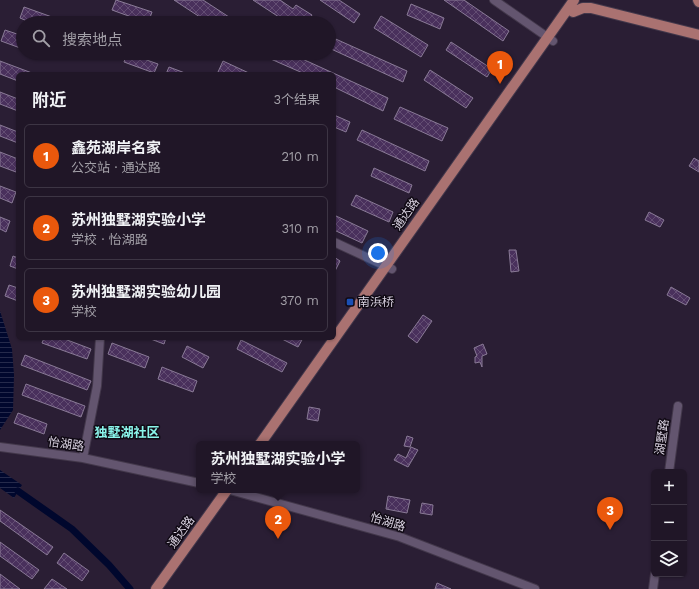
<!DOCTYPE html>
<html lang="zh">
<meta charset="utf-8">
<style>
body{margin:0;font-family:"Work Sans","Noto Sans SC",sans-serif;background:#281f2f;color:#f1f3f6}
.controls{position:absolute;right:12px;bottom:12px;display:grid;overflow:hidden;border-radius:6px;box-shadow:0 1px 3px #0004}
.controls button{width:36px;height:36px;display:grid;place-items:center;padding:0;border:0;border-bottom:1px solid #3d3544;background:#201627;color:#f1f3f6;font:20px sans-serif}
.you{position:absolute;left:378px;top:253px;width:14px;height:14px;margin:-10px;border:3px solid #fff;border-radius:50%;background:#1a73e8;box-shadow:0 0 0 6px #1a73e833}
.badge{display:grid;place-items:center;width:26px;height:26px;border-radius:50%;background:#ea580c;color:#fff;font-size:13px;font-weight:700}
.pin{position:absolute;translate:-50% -33px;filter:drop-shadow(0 1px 2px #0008)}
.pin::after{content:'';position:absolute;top:21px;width:14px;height:12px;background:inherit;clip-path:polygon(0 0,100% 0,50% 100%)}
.popup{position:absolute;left:196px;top:441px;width:164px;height:52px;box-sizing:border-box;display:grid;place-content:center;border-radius:6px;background:#201627;filter:drop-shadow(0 1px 3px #0005);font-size:13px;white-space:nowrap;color:#a29fa7}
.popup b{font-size:15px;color:#f1f3f6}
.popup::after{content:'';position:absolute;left:50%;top:100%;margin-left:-8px;border:8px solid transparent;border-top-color:#201627}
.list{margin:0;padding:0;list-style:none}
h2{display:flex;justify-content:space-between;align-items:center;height:52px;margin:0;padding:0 16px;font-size:17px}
h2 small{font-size:13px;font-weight:400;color:#a29fa7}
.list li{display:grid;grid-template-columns:26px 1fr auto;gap:12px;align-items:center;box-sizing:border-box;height:64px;margin:0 8px 8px;padding:0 8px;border:1px solid #3d3544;border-radius:6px}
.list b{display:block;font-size:15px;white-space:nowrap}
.list p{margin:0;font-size:13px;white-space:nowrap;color:#a29fa7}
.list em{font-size:13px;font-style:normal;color:#a29fa7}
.icon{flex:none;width:22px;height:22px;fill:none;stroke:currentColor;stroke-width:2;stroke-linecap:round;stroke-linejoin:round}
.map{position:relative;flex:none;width:699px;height:589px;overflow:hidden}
.search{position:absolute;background:#201627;box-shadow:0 1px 3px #0004;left:16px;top:16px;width:320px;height:44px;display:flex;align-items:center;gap:10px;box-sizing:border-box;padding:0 14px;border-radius:22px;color:#a29fa7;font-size:15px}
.panel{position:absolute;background:#201627;box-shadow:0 1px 3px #0004;left:16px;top:72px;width:320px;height:268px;border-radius:6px}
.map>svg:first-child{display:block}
.water{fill:url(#water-rules)}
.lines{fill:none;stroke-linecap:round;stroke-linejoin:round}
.canal{stroke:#00072d;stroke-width:7}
.building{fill:url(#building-cross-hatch);stroke:#897a96}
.minor-casing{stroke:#43384b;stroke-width:10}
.major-casing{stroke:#43384b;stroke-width:12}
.minor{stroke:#63556f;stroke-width:8}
.major{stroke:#aa7271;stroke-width:10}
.transit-dot{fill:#1a4fb4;stroke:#100a14;stroke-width:1.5}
.labels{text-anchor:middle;stroke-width:3;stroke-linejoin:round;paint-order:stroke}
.street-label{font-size:12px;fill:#d9d2e1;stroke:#100a14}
.poi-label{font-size:12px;fill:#d9d2e1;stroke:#100a14;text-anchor:start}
.neighbourhood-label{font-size:13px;font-weight:bold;fill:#8af4ea;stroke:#100a14}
</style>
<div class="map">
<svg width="699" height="589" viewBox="0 0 699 589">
<defs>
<pattern id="water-rules" width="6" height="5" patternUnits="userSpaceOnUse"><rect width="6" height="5" fill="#00072d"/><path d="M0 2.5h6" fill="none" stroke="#252a4b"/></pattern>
<pattern id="building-cross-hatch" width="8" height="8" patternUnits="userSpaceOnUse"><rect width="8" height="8" fill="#49305c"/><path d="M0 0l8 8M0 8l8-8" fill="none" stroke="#634d73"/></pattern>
</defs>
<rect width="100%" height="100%" fill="#2a1e34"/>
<path class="water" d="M0,311L12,349L14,375L13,410L0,430Z
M0,470L22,485L14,498L0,488Z"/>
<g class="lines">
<path class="canal" d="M18,491L72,529L109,565L130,589"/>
</g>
<path class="building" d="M116,0L152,12L148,23L112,10Z
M174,0H203L232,19L230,23H209Z
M253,0H280L293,9L296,5L312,15L307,23H298L288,17L285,21Z
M320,0H339L360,14L354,23Z
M444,0H464L509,31L503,41Z
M411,4L444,18L440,29L407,15Z
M24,7L66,22V23H32L20,18Z
M381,16L428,45L421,57L374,28Z
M5,30L23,36V49L1,41Z
M329,36L407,71L403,82L329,48Z
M451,42L492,69L487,77L446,50Z
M127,53L158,64L154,73L124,62Z
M257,53H293L299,56L298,57L388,98L383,111L334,87V74H305Z
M0,61L32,73V74H18V81L0,74Z
M223,61L251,74H222L218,72Z
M169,67L185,73V74H166Z
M430,70L473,98L466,108L424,80Z
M0,92L18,99V111L0,104Z
M400,107L448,128L442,141L394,119Z
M334,115L350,122L346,132L334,127Z
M0,125L18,132V143L0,136Z
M362,130L429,161L425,171L357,140Z
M0,152L18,159L16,172L0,166Z
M694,158L699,161V172L689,166Z
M374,168L412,185L409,193L371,176Z
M0,186L16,192L12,203L0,198Z
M356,195L393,212L389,222L351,205Z
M649,212L664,220L660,227L645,220Z
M334,215L368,231L362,243L334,230Z
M0,217L10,221L6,232L0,229Z
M509,250H516L519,271L511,272Z
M13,256L18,258V269L10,266Z
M334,257L340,261L334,273Z
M9,285L18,288V301L5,296Z
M671,287L690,298L686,305L667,295Z
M423,315L432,321L417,343L408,336Z
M44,338H62L91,349L87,359L42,343Z
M148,338H166L164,344Z
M280,338H303L298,347Z
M241,340L287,363L282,372L237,349Z
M112,343L149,357L145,368L108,354Z
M483,344L487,354L482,356V367L480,362L475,363V357L477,356L474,348Z
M187,346L209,357L203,368L182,357Z
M25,355L91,381L87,390L21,365Z
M162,367L197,381L193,392L158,379Z
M26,384L85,406L81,417L22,395Z
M309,407L320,409L318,421L307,419Z
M18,413L47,424L44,434L14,423Z
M407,436L413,438L410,447L404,446Z
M411,447L418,450L408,467L394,460L398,454L406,458Z
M388,496L410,500L407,513L386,509Z
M422,503L433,505L432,515L420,513Z
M0,510L53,547L47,555L0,521Z
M0,542L39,570L32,579L0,556Z
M64,553L89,571L82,581L57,563Z
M0,574L20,589H0Z
M52,579L67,589H44Z
M437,583L451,589H435Z"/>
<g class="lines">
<g class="minor-casing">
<path id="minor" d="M494,0L553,41
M334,242L392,269
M0,447L83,458L199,483
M83,458L97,386L100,338
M669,472L678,406
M230,490L400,537L535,589
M653,589L655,574"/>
</g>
<g class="major-casing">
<path id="major" d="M698,0L699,2
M573,12L583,8H591L699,35
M260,444L574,0
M156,589L227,490"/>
</g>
<use href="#minor" class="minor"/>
<use href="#major" class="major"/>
</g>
<rect class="transit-dot" x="346" y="298" width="8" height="8" rx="2"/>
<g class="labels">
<g class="street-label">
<text transform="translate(406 214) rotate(-55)" y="4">通达路</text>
<text transform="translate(662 437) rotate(-82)" y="4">湖墅路</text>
<text transform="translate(66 444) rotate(8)" y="4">怡湖路</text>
<text transform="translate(388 522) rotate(17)" y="4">怡湖路</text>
<text transform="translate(181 532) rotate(-54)" y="4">通达路</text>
</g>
<g class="poi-label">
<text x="358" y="306">南浜桥</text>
</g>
<g class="neighbourhood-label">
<text x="127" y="437">独墅湖社区</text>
</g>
</g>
</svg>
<div class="controls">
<button>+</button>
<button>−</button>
<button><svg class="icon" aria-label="layers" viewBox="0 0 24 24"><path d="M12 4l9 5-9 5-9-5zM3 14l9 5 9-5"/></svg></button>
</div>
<div class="you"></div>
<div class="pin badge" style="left:500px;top:84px">1</div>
<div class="pin badge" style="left:278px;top:539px">2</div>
<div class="popup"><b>苏州独墅湖实验小学</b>学校</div>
<div class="pin badge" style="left:610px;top:530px">3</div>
<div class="search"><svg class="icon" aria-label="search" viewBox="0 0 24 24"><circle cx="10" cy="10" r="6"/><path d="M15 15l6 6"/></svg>搜索地点</div>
<section class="panel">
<h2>附近<small>3个结果</small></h2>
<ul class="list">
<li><span class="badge">1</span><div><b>鑫苑湖岸名家</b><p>公交站 · 通达路</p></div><em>210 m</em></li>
<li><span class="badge">2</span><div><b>苏州独墅湖实验小学</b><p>学校 · 怡湖路</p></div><em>310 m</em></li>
<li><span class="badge">3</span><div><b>苏州独墅湖实验幼儿园</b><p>学校</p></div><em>370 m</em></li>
</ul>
</section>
</div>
